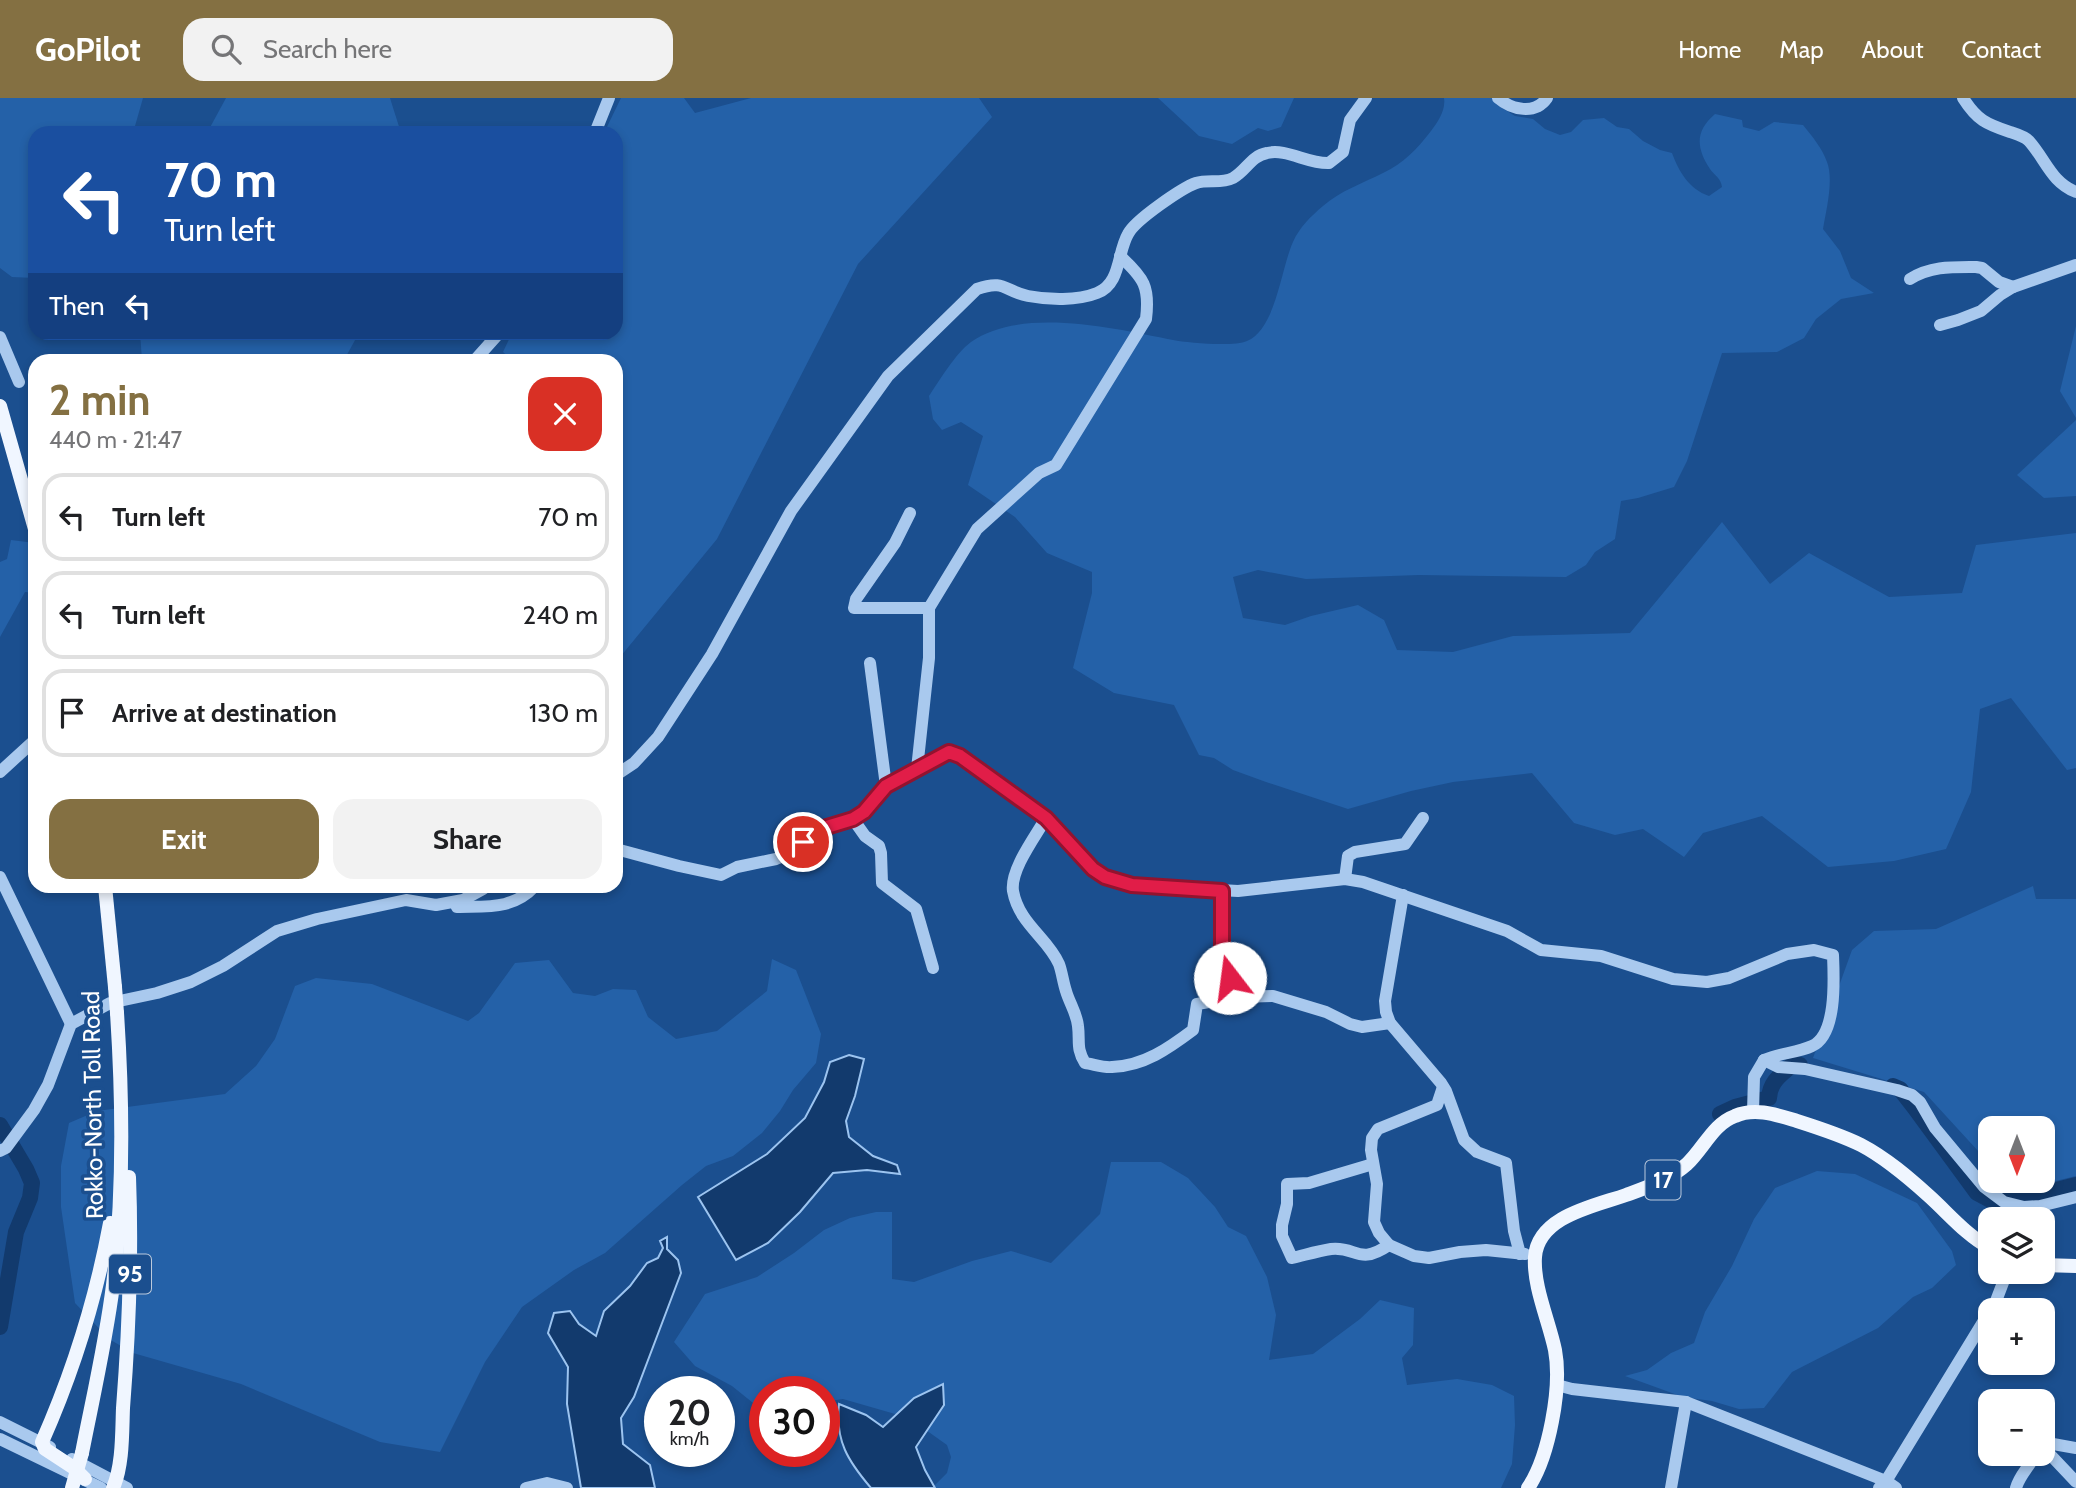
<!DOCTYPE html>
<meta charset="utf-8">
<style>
:root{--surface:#fff;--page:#f2f2f2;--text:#202124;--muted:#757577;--line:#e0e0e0;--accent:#847042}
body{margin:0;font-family:Cabin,sans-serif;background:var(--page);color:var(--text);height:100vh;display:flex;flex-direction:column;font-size:26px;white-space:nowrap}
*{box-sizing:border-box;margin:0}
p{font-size:23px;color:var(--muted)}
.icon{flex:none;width:38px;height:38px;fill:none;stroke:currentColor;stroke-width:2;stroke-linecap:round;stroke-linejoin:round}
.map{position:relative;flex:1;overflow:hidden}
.details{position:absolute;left:28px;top:256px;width:595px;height:539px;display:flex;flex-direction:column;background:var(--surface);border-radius:21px;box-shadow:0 4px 10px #0003}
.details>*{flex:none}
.guide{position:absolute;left:28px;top:28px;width:595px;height:214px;border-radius:21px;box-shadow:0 4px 10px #0003;background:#1a4fa0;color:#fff;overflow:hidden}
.needle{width:46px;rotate:180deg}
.fabs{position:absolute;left:1978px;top:1018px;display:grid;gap:14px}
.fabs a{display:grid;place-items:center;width:77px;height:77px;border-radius:14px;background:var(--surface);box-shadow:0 4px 10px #0003;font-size:35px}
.speed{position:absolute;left:644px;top:1278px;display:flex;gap:14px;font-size:35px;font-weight:700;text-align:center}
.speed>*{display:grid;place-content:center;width:91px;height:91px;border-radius:50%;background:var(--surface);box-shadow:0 4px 10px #0003;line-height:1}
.speed small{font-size:18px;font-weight:400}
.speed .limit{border:10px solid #d22;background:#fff;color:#111}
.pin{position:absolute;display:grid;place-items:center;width:60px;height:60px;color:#fff;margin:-30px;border:4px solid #fff;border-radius:50%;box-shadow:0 2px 7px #0007}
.me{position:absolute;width:77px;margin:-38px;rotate:345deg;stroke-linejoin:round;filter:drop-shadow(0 0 5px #0008)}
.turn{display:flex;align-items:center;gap:24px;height:147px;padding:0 21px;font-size:32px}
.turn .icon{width:91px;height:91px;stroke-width:2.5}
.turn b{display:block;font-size:49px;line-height:60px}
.then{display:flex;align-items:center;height:66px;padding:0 21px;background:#0003;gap:14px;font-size:26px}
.round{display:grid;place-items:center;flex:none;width:74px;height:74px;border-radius:21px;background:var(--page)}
.head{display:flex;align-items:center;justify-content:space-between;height:119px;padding:0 21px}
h1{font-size:42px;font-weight:800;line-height:52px;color:var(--accent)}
.primary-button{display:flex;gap:14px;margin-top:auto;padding:14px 21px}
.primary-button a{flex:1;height:80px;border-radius:21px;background:var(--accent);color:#fff;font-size:28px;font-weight:800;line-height:80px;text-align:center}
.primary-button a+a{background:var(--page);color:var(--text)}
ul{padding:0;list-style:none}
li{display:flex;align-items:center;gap:21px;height:88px;margin:0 14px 10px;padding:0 7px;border:4px solid var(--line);border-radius:21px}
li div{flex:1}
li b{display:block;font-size:26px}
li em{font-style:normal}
header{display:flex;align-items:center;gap:42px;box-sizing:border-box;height:98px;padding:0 35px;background:var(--accent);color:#fff}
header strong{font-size:33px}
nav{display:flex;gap:38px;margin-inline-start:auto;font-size:24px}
.search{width:490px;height:63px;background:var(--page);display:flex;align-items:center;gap:18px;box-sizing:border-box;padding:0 24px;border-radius:21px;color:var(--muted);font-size:26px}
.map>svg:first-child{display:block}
.green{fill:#2461a8}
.water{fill:#123a6d;stroke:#9cc4f0;stroke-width:2}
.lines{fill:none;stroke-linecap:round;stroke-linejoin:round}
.river{stroke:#123a6d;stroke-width:16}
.minor{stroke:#a9c9ee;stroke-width:12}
.major{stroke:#f0f6ff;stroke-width:14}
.major-bridge{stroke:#f0f6ff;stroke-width:14}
.route-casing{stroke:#92132f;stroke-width:18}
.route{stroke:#e11d48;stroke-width:12}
.labels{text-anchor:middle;stroke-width:7;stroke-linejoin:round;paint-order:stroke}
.shield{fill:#1b4f8f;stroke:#bbcadd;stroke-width:2}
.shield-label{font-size:23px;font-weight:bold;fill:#fff}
.street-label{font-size:24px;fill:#fff;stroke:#1b4f8f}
</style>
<header>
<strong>GoPilot</strong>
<div class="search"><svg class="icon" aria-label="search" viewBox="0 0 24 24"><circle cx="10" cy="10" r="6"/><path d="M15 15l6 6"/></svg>Search here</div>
<nav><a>Home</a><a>Map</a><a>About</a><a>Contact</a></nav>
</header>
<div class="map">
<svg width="2076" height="1390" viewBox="0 0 2076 1390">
<rect width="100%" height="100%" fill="#1b4f8f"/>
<!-- green -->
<g class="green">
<polygon points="0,0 143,0 133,35 35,35 35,180 12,179 0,170"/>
<polygon points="226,0 390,0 401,35 207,35"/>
<polygon points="621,0 684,0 695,15 751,0 979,0 992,19 858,166 717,441 616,564 616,262 512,262 503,254 512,235 616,234 616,35 604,35"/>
<polygon points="1158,0 1294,0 1281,29 1268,33 1258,30 1232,46 1199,38"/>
<path d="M1444,0H1499L1496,6L1515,18L1533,21L1545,31L1560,37L1571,34L1583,22L1604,20L1617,29L1629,31L1643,43L1660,52L1672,55C1679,74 1689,91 1709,98L1722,89C1721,80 1715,78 1710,71C1696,50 1695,33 1715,16L1742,22L1743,29L1759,33L1774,24L1803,27C1812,38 1822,50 1827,64C1834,82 1826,113 1823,131L1840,153L1851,180L1874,195L1841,201L1816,221L1804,240L1777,254L1722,255L1687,363L1674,389L1638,400L1621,403L1615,441L1595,454L1586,467L1566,479L1419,477L1306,481L1258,472L1233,479L1243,520L1285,527L1311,518L1358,507L1384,522L1397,552L1453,554L1513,538L1630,535L1722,424L1770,486L1809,455L1889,499L1962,495L1976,447L2076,435V670L2067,672L2011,600L1980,611L1971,694L1946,751L1894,763L1828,769L1762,718L1703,735L1684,759L1643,731L1615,737L1574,725L1532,675L1453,684L1411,693L1348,711L1266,684L1233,672L1214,660L1199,657L1174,607L1114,595L1073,570L1092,495V474L1047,455L1015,419L968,387L983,338L961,324L942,332L933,321L929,298C940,282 955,256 971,244C1022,208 1116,231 1173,242C1188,245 1234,249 1247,243C1276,231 1281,170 1293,144C1299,130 1311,118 1323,108C1340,93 1363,85 1383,75C1403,66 1418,50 1431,33C1438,24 1446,12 1444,0Z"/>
<polygon points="2076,228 2076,320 2060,293"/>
<polygon points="140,235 140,234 359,235 344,262 142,262"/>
<polygon points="2076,322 2076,398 2044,400 2017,377"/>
<polygon points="11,442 35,445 35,495 25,494 0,539 0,464 7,461"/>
<polygon points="2033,788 2036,801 2076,801 2076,1078 2015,1093 2006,1083 2042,1083 2042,1031 1990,1031 1990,1066 1924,994 1813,960 1852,852 1874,833 1936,831"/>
<polygon points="772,861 796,872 821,936 816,965 793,992 780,1013 762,1035 733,1058 706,1068 682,1087 605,1155 574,1172 522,1209 485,1264 440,1354 380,1344 241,1286 133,1255 109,1241 75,1205 61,1109 61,1068 69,1025 97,1013 225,996 256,968 275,941 295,888 316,880 372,886 468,923 479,915 515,865 549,862 573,895 595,898 613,891 636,892 648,919 676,941 717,933 767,893"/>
<polygon points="1111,1064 1161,1064 1188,1080 1215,1109 1228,1129 1246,1138 1267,1179 1276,1217 1269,1262 1313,1256 1360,1221 1380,1202 1414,1210 1413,1247 1402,1260 1407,1287 1457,1281 1492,1287 1514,1298 1515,1327 1512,1366 1501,1390 932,1390 947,1375 951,1359 947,1347 909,1320 843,1301 824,1304 824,1293 765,1293 765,1312 763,1313 732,1288 695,1268 674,1244 705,1196 757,1179 794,1155 824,1132 850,1120 876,1114 892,1114 892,1181 914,1184 972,1163 1011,1153 1051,1165 1100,1116"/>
<polygon points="1817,1073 1855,1076 1917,1105 1952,1153 1956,1167 1932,1190 1913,1199 1878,1230 1792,1274 1764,1310 1739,1311 1712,1303 1683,1299 1625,1278 1647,1272 1671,1255 1694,1245 1705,1214 1732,1168 1754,1121 1775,1090"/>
</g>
<!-- water -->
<g class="water">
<polygon points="849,957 864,961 855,998 846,1023 849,1039 873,1058 897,1067 900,1076 867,1072 833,1075 800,1114 768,1145 736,1162 698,1099 767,1056 805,1020 824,984 830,964"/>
<polygon points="667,1139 667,1151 678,1162 681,1175 634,1299 621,1320 623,1346 650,1367 655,1390 581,1390 567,1306 568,1269 548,1235 554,1215 570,1213 579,1226 596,1238 604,1213 630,1188 647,1165 658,1160 663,1150 660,1143"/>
<path d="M943,1286L944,1307L916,1349L925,1372L935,1390H871C848,1363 835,1343 839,1306L866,1317L883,1329L914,1300Z"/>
</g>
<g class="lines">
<!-- river -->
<g class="river">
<polyline points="1893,988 1900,991 1914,1009 1977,1095 1994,1104 2017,1102 2076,1087"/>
<path d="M1720,1016L1735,1009L1769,1000C1770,983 1781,977 1793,966L1800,967"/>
<polyline points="0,1027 26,1071 32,1085 30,1100 16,1134 0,1229"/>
</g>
<!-- minor -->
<g class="minor">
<path d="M1498,0C1512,12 1535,17 1547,0"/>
<path d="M1963,0C1977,22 1986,26 2010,34C2016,36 2024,38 2029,43C2046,62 2051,84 2076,94"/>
<polyline points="595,35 609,0"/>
<path d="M1910,181C1931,168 1952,169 1976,169L1982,170L1999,184L2013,189"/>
<polyline points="1940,227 1958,222 1981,213 2000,197 2013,189 2076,167"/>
<polyline points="0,239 19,284"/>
<polyline points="475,262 500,234"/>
<polyline points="910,415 895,445 856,501 854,510 929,510"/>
<polyline points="870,565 886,688"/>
<path d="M917,671L929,560V510L977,431L1039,375L1056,367L1146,221C1150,189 1144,180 1120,158"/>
<polyline points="0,674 35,642"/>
<path d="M616,677L634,665L658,639L712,556L791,413L888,278L977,191C1005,181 1004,193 1028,198C1049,202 1077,203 1097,195C1121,186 1117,155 1128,136C1135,122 1182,90 1196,85C1208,81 1221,86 1233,80C1246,73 1251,58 1267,55C1286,50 1308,66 1329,65L1343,54L1350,22L1366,0"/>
<path d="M1046,720C1035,739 1010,772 1013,793C1019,826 1048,840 1059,866C1062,874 1063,884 1066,893C1069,904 1077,916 1078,928C1080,944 1076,950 1085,965C1093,966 1104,970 1112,969C1144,968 1169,950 1193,932L1197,906L1239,899L1273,898L1326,914L1350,926L1362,929L1390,925"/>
<polyline points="853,721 865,738 879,748 881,755 882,785 916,811 933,870"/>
<path d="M616,751L679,768L721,777L737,769L776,761L786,757L820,731L853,721L864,714L886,688L949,654L960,658L1046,720L1093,771L1105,779L1132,787L1238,793L1345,781L1363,784L1507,833L1541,852L1601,858L1673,881L1707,884L1729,880L1787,856L1814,852L1833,857C1834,881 1837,937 1812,948C1797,955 1779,955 1764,962L1754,979L1753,1014"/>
<polyline points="0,779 71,926"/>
<polyline points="1345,781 1348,758 1355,754 1405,746 1423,720"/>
<polyline points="1222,793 1221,860 1239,899"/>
<polyline points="1403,797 1385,903 1386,914 1390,925 1441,985 1446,993 1464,1042 1477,1054 1506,1065 1514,1133 1520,1156"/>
<path d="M456,807L457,809C487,808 513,812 535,788"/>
<polyline points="1764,962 1778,969 1805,971 1897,992 1912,997 1920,1004 1935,1030 1984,1089 2004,1104 2024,1109 2040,1108 2076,1099"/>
<polyline points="1443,989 1437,1007 1378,1031 1372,1040 1371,1052 1377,1086 1374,1124 1379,1135 1389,1147 1414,1158 1429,1160 1460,1154 1486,1152 1525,1156"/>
<polyline points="0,1053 6,1050 34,1012 48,987 71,926 110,905 157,895 191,884 223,868 277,833 317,821 406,802 436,807 463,802 483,791 487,788"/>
<path d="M1373,1066L1309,1085L1287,1086V1106L1282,1127V1138L1292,1160C1305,1157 1318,1153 1331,1151C1357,1148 1358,1168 1389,1147"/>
<polyline points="1557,1287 1572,1291 1686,1304 1886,1383 1896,1390"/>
<polyline points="0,1324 50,1349"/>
<polyline points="0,1341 101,1390"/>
<polyline points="2042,1344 2076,1350"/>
<polyline points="2042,1348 2076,1384"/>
<polyline points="72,1361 127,1390"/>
<polyline points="526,1390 547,1385 567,1390"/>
<polyline points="1671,1390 1686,1304"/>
<polyline points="1879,1390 1886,1383 1996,1203 2007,1174"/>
<path d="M2016,1390C2020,1376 2030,1369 2035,1356"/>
</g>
<!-- major -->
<g class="major">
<polyline points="0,308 35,431"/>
<polyline points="105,788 115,889"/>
<polyline points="2042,1167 2076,1168"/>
<path d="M82,1355C93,1299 106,1243 113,1187C124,1097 123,1006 117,915"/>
<path d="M85,1381L74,1370L45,1351L42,1344C73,1274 96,1200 110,1125"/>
<path d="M113,1390C123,1367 122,1335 123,1310C129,1233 132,1156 129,1079"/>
<path d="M1528,1390C1549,1359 1562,1289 1555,1252C1549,1223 1533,1188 1535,1159C1538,1118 1595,1108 1626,1097C1648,1089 1669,1082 1687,1066C1704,1050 1713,1026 1735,1018C1755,1009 1777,1017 1797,1023C1819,1030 1841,1037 1861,1047C1886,1060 1909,1080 1929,1098C1949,1116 1966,1137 1990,1150"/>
</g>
<!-- major-bridge -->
<g class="major-bridge">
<polyline points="115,889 117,915"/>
<polyline points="72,1390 82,1355"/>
</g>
</g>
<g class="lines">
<defs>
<polyline id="route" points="803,744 820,731 853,721 864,714 886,688 949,654 960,658 1046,720 1093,771 1105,779 1132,787 1222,793 1222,860 1230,880"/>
</defs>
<!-- route casing -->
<use href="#route" class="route-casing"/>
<!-- route -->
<use href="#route" class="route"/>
</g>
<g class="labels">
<!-- shield labels -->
<g class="shield">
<rect x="1645.5" y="1062.5" width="35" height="39" rx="5"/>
<rect x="109" y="1156.5" width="42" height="39" rx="5"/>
</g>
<g class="shield-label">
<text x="1663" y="1090">17</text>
<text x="130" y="1184">95</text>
</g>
<!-- street labels -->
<g class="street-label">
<text transform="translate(93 1007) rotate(-91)" y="8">Rokko-North Toll Road</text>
</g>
</g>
</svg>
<div class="fabs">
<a><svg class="needle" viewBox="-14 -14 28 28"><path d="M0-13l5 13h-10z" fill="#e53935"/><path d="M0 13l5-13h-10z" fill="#757577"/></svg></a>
<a><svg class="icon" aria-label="layers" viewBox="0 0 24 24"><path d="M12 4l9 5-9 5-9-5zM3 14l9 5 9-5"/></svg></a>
<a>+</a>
<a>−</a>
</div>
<div class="speed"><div>20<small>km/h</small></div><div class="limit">30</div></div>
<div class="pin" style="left:803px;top:744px;background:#d93025"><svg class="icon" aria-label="arrive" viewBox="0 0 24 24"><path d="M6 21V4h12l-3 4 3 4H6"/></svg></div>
<svg class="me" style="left:1230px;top:880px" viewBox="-20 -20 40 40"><circle r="19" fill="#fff"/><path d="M0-13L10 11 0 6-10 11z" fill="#e11d48"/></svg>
<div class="guide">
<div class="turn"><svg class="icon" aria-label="left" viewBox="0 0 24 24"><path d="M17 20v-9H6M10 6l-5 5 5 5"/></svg><div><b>70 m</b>Turn left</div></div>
<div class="then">Then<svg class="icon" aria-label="left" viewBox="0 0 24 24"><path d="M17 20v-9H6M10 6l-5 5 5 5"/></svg></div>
</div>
<section class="details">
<div class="head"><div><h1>2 min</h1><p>440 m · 21:47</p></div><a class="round" style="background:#d93025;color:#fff"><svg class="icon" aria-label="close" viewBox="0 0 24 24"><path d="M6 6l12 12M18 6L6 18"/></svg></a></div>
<ul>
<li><svg class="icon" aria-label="left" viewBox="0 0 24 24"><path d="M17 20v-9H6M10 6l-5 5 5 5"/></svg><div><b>Turn left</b></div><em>70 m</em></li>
<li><svg class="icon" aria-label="left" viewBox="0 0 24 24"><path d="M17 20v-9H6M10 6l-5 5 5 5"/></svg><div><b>Turn left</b></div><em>240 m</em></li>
<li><svg class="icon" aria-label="arrive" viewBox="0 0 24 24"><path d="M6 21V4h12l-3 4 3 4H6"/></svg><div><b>Arrive at destination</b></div><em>130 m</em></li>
</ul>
<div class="primary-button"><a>Exit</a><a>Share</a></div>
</section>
</div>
